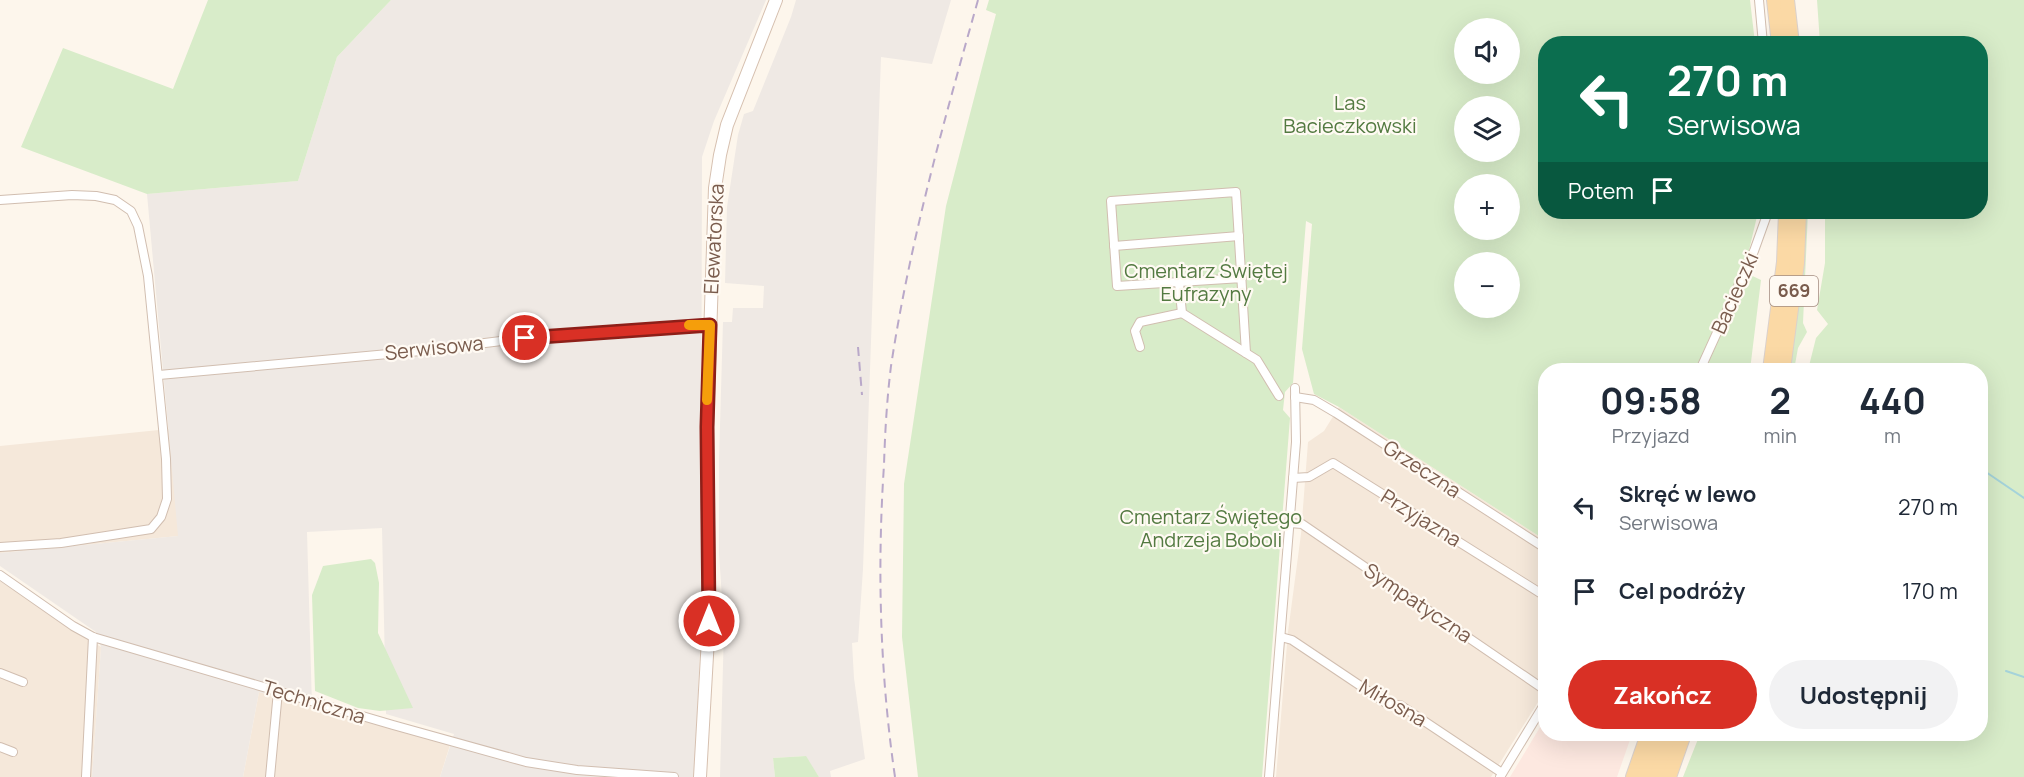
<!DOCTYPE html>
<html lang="pl">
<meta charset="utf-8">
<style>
:root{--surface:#fff;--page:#f2f2f3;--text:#1f2937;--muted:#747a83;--accent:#d93025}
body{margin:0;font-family:Manrope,sans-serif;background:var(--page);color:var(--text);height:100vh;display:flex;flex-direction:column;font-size:22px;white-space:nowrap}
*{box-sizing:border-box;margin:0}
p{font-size:20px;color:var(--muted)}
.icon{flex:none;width:33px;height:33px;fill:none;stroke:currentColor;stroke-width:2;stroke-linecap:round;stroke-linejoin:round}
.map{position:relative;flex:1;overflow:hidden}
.drawer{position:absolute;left:1538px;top:363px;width:450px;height:378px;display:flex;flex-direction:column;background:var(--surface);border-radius:24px;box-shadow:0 6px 24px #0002}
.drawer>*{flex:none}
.hud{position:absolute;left:1538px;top:36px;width:450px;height:183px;border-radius:24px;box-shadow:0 6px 24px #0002;background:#0b6e4f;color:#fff;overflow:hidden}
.tools{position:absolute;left:1454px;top:18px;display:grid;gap:12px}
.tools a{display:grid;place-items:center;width:66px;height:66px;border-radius:50%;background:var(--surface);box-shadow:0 6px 24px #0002;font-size:30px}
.pin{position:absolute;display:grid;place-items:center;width:51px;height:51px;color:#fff;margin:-26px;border:3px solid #fff;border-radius:50%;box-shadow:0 2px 6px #0007}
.me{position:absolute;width:66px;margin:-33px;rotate:0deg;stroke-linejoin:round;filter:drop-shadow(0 0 4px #0008)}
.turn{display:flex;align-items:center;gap:21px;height:126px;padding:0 30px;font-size:27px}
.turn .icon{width:78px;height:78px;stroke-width:2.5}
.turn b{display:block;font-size:42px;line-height:51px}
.then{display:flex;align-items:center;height:57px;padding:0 30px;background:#0003;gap:12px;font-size:22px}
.eta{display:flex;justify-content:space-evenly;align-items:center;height:102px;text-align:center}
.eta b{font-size:36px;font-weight:700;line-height:42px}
.primary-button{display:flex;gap:12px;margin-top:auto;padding:12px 30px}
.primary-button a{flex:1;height:69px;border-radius:36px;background:var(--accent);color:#fff;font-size:24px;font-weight:700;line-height:69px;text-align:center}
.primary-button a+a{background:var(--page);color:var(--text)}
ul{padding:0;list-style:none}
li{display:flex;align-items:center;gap:18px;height:84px;padding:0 30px}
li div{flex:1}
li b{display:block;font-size:22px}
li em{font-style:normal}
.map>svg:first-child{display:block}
.residential{fill:#f5e8da}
.commercial{fill:#fde8e0}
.industrial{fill:#efe9e4}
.green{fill:#d8ecc9;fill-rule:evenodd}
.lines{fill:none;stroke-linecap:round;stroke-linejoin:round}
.stream{stroke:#a5d3da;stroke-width:2}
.street-casing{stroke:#d1beb0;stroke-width:10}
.secondary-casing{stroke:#d6c0b0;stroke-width:14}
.primary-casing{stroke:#dad1cd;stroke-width:16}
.street{stroke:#fff;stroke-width:8}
.secondary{stroke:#fff;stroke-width:12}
.primary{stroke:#fbd9a5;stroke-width:14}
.rail{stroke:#b9a8c9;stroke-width:2;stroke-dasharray:9 6;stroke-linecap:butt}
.route-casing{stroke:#8d1f18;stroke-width:15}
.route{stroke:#d93025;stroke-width:10}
.slow{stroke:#f59e0b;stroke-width:10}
.labels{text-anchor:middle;stroke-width:4.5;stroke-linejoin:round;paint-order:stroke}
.shield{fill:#fffaf3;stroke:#a28b7f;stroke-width:1.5}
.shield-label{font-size:18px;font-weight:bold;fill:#7a5c4d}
.park-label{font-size:20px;fill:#537a41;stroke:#fffaf3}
.street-label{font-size:20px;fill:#7a5c4d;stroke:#fffaf3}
</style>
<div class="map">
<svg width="2024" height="777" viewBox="0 0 2024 777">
<rect width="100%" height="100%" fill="#fdf6ec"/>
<!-- residential -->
<g class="residential">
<polygon points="1339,407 1545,540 1545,691 1491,777 1276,777 1288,632 1301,534 1308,442 1324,431"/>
<polygon points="169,429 179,536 0,553 0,446"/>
<polygon points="0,581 101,647 92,777 0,777"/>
<polygon points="259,692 450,745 440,777 243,777"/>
</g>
<!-- commercial -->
<polygon class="commercial" points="1545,719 1545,734 1632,734 1617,777 1510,777"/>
<!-- industrial -->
<g class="industrial">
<polygon points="391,0 766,0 714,121 702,157 701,535 702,609 694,777 440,777 454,734 386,714 382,528 307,532 312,707 259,692 243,777 92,777 101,647 96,632 0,566 0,553 178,536 147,194 298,181 337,57"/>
<polygon points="796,0 951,0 932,64 881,57 863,569 858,642 852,643 854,678 865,759 830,771 831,777 819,777 805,756 773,758 775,777 720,777 724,628 719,553 719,460 723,322 732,322 733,308 763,308 764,286 725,283 727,207 738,135 744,114 753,111 791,17"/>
</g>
<!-- green -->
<g class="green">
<polygon points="208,0 391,0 337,57 298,181 147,194 21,147 63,48 173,89"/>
<path d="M989,0H1750L1755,43L1545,44V212C1573,212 1684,206 1702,218L1703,212H1758L1744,272L1761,280L1750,370H1545V540L1339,407L1314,394L1302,349L1312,224L1306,221L1293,383L1285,392L1283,410L1290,418L1262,777H918L902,637L904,484L946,206L996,14L986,10ZM1464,28H1509V74H1464ZM1464,106H1509V152H1464ZM1464,184H1509V230H1464ZM1464,262H1509V308H1464Z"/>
<polygon points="1817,0 2024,0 2024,777 1683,777 1700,734 1980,734 1980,370 1808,370 1816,338 1828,324 1817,310 1825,263 1825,212 1980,212 1980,44 1820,43"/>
<polygon points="1805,212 1808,212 1803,323 1807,332 1798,348 1794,370 1788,370"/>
<polygon points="371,559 375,563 379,583 378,633 413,708 380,711 358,708 315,691 312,595 323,566"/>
<polygon points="806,756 819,777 775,777 773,758"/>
</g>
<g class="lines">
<!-- stream -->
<g class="stream">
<polyline points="1980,468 2024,498"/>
<polyline points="2006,671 2024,677"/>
</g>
<defs>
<g id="street">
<polyline points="1759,0 1763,44"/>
<polyline points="0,200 72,195 96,196 115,200 131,211 138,226 148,276 166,459 167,499 161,517 151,529 61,543 0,547"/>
<polyline points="1114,246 1239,236"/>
<polyline points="1242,278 1117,286 1111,201 1236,192 1246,353"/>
<polyline points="1179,283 1182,313 1257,360 1279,396"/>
<polyline points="1140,347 1135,331 1140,322 1182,313"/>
<polyline points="1700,370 1754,251 1768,212"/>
<polyline points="159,375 421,351 525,338 710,325"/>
<polyline points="1295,397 1314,400 1336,413 1545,548"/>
<polyline points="1293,478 1309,477 1333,463 1545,596"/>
<polyline points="1290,523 1302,524 1545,690"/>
<polyline points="0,575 73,626 93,637 393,725 526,762 577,770 674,777"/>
<polyline points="1281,637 1292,640 1389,705 1400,705 1502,773"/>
<polyline points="0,673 23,682"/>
<polyline points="0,747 13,752"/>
<polyline points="86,777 93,637"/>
<polyline points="270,777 278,691"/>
<polyline points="1269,777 1296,442 1295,388"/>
<polyline points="1500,777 1545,703"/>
</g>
<polyline id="secondary" points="700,777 709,621 707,427 715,188 720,155 727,125 776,0"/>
<g id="primary">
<polyline points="1774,0 1779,44"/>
<polyline points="1787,0 1792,44"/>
<polyline points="1770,370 1784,262 1786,212"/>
<polyline points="1783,370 1797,263 1799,212"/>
<polyline points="1633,777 1648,734"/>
<polyline points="1644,777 1658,734"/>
<polyline points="1656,777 1671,734"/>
<polyline points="1669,777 1684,734"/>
</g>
</defs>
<!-- street casing -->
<use href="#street" class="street-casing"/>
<!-- secondary casing -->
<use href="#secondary" class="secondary-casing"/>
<!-- primary casing -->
<use href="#primary" class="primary-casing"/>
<!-- street -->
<use href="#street" class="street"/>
<!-- secondary -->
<use href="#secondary" class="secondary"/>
<!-- primary -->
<use href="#primary" class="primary"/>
<!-- rail -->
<g class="rail">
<polyline points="858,347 862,395"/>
<path d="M895,777C880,674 877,569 884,465C885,432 887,398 891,366C910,241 944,121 978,0"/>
</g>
</g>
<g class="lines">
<defs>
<polyline id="route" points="525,338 710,325 707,427 709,621"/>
</defs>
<!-- route casing -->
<use href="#route" class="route-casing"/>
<!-- route -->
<use href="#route" class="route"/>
<!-- slow -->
<polyline class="slow" points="689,325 710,325 707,400"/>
</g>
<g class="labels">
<!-- shield labels -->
<rect class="shield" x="1770" y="276" width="48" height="30" rx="4.5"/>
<g class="shield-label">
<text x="1794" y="297">669</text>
</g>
<!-- park labels -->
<g class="park-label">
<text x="1350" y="110">Las<tspan x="1350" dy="23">Bacieczkowski</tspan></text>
<text x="1206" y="278">Cmentarz Świętej<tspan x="1206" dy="23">Eufrazyny</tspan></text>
<text x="1211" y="524">Cmentarz Świętego<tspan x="1211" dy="23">Andrzeja Boboli</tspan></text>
</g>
<!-- street labels -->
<g class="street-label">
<text transform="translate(714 239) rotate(-87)" y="7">Elewatorska</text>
<text transform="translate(1735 293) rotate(-66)" y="7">Bacieczki</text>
<text transform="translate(434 348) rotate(-6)" y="7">Serwisowa</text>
<text transform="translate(1422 469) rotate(33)" y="7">Grzeczna</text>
<text transform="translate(1421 518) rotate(32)" y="7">Przyjazna</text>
<text transform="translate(1418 603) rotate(34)" y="7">Sympatyczna</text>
<text transform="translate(314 702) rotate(17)" y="7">Techniczna</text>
<text transform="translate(1393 703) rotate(30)" y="7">Miłosna</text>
</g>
</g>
</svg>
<div class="tools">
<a><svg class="icon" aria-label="sound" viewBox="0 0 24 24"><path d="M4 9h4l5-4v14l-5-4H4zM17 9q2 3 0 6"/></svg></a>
<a><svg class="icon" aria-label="layers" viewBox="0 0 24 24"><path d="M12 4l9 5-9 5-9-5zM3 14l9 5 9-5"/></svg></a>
<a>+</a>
<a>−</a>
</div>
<div class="pin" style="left:525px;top:338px;background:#d93025"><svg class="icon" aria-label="arrive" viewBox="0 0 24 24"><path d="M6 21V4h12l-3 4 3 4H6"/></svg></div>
<svg class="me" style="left:709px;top:621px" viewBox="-20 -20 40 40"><circle r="17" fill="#d93025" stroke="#fff" stroke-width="3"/><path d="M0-11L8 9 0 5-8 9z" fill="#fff"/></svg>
<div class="hud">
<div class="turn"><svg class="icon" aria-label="left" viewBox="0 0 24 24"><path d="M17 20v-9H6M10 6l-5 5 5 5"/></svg><div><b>270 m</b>Serwisowa</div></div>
<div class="then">Potem<svg class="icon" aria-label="arrive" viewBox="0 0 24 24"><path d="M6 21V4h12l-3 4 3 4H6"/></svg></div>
</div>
<section class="drawer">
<div class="eta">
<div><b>09:58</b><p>Przyjazd</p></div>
<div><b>2</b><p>min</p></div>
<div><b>440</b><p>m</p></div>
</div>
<ul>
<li><svg class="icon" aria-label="left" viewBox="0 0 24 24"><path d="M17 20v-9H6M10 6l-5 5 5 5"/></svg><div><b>Skręć w lewo</b><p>Serwisowa</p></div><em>270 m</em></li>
<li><svg class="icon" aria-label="arrive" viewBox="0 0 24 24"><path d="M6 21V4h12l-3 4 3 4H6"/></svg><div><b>Cel podróży</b></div><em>170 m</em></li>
</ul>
<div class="primary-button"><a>Zakończ</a><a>Udostępnij</a></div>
</section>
</div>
